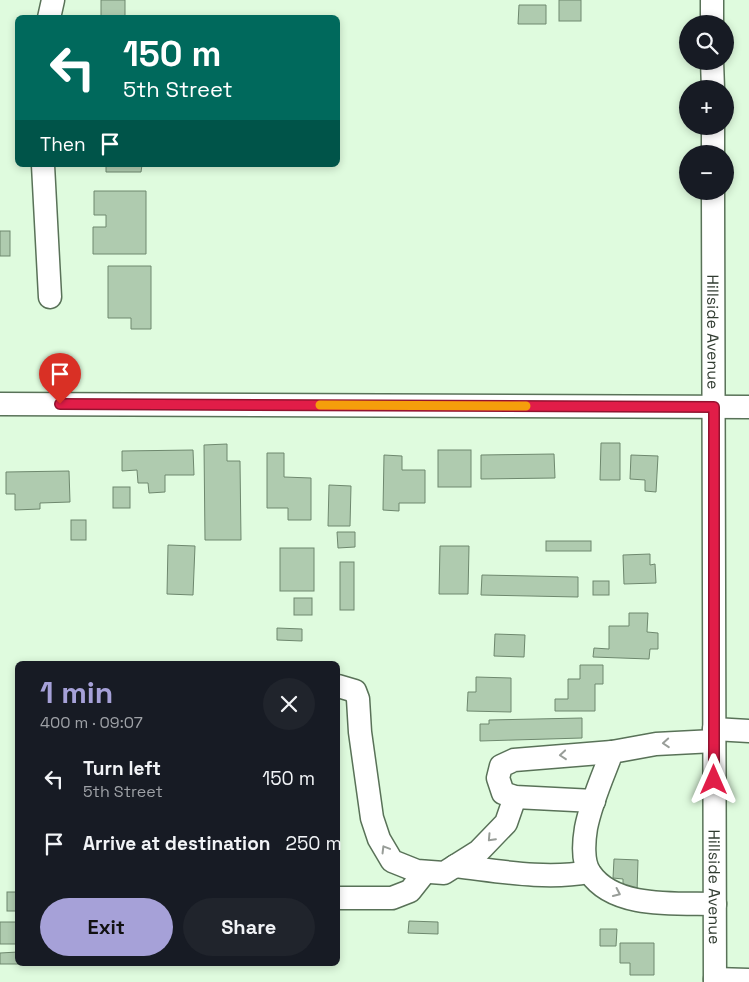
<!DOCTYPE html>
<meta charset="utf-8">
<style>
:root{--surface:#171b24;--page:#20242c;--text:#f1f3f6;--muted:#9ea1a6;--accent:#a6a1d8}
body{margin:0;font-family:"Space Grotesk",sans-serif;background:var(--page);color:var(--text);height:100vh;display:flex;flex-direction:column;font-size:19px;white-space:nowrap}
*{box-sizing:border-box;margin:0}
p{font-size:16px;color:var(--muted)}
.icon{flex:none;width:28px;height:28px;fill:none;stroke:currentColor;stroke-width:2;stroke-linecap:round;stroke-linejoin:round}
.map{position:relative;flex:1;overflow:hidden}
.drawer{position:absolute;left:15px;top:661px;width:325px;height:305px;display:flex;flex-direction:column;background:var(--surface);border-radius:8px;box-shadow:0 2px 8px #0003}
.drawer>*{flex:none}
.top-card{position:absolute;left:15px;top:15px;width:325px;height:152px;border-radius:8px;box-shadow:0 2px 8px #0003;background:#00695c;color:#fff;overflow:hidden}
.fabs{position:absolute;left:679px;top:15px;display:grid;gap:10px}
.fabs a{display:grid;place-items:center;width:55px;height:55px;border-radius:50%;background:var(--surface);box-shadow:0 2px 8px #0003;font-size:25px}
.pin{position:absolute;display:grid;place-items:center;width:42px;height:42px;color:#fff;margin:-51px -21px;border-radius:50% 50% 50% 0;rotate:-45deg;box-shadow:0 0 5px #0007}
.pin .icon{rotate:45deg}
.me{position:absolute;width:55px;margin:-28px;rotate:0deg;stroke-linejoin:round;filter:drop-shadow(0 0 4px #0008)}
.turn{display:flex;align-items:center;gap:18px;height:105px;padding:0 25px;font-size:22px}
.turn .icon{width:65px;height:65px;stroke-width:2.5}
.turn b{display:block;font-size:35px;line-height:42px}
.then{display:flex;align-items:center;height:48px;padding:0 25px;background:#0003;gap:10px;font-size:19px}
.round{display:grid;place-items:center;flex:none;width:52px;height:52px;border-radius:26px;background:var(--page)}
.head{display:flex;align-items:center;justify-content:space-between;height:85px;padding:0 25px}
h1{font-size:30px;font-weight:800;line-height:38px;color:var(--accent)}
.action{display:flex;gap:10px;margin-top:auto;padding:10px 25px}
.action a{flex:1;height:58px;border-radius:30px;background:var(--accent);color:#111;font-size:20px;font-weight:800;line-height:58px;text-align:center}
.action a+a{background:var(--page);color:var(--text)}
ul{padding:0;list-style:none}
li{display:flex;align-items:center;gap:15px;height:65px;padding:0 25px}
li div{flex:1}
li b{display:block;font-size:19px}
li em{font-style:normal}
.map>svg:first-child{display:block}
.building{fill:#afcbaf;stroke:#6e886e}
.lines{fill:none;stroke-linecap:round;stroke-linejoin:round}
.minor-casing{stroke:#597258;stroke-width:25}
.minor{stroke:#fff;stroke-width:22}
.oneway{stroke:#989d98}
.route-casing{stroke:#92132f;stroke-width:12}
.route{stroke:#e11d48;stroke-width:9}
.slow{stroke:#f59e0b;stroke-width:9}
.labels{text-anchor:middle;stroke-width:4;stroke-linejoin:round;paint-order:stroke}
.street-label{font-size:16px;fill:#303b30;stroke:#fff}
</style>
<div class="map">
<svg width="749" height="982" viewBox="0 0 749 982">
<rect width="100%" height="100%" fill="#dffbde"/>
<!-- building -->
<g class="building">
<rect x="101" y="0" width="24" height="16"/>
<rect x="559" y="0" width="22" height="21"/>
<polygon points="519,5 546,5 546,24 518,24"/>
<polygon points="106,165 142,165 141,172 106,172"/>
<polygon points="94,191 146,191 146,254 93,254 93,227 106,227 106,215 94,215"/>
<rect x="0" y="231" width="10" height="25"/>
<polygon points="108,266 151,266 151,329 131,329 131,318 108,318"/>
<polygon points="601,443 620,443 620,480 600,480"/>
<polygon points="227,444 227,461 240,461 241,540 205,540 204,445"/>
<polygon points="193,450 194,475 165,475 165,492 149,493 148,483 138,483 137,470 122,471 122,451"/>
<rect x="438" y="450" width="33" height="37"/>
<polygon points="267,453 284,453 284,477 311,478 311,520 288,520 288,508 267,508"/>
<polygon points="554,454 555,478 481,479 481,455"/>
<polygon points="384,455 402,456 402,470 425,470 425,503 399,503 399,511 383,510"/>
<polygon points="631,455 658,456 656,492 645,491 645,480 630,479"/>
<polygon points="69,471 70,502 40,503 40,509 15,510 15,494 6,494 6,472"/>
<polygon points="329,485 351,486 350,526 328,526"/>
<rect x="113" y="487" width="17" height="21"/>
<rect x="71" y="520" width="15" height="20"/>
<polygon points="337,532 355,532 355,547 338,548"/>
<rect x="546" y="541" width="45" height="10"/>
<polygon points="168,545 195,546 193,595 167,594"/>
<polygon points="440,546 469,546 468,594 439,594"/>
<rect x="280" y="548" width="34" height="43"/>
<polygon points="650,554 650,565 655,564 656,583 624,584 623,555"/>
<rect x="340" y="562" width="14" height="48"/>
<polygon points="482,575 578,577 578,597 481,595"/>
<rect x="593" y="581" width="16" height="14"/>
<rect x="294" y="598" width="18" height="17"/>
<polygon points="629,613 648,613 647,632 658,633 658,649 650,649 649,659 593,657 594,648 609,649 609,626 629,626"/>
<polygon points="277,628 302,629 302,641 277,640"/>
<polygon points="495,634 525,635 524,657 494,656"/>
<polygon points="580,665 603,665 603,684 595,684 595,711 555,711 555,699 568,699 568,679 580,679"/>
<polygon points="476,677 511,678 511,712 467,711 468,692 476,692"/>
<polygon points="582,718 582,738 480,741 480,724 489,724 489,720"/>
<polygon points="614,859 638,860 637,892 623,892 623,879 613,878"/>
<rect x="7" y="892" width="11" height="19"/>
<polygon points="409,921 438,922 438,934 408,933"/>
<rect x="0" y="922" width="18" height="22"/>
<polygon points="600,929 617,929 616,946 600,946"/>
<polygon points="620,943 654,943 654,975 630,975 630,963 620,963"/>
<polygon points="18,952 18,964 87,964 0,964 0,953"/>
</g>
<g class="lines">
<defs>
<g id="minor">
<polyline points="712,0 712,24"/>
<polyline points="49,18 53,0"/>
<polyline points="712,61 713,89"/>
<polyline points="713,126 713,154"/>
<polyline points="43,165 50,297"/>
<path id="s1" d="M713,191L715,982"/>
<polyline points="0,404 749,407"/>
<polyline points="338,686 355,691 358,699 360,732 372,818 379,839 392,861 417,871 444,873 479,851 506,823 515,797"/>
<polyline points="714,729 749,731"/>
<path d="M714,741L656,744L612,752C603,776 591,802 586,828C584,840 582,862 590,873C614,909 676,903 715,904"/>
<polyline points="594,801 515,797 503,793 498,778 501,766 514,760 612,752"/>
<path d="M455,866C499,871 545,880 589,872"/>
<polyline points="338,898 392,898 410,891 425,872"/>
<polyline points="715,979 749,980"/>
</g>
</defs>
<!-- minor casing -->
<use href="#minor" class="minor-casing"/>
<!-- minor -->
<use href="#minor" class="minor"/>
</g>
<!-- one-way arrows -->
<defs><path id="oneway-chevron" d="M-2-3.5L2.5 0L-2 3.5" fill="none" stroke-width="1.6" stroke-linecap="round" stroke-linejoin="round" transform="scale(1.25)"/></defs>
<g class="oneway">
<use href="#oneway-chevron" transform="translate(666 743) rotate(176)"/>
<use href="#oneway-chevron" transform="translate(563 755) rotate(175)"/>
<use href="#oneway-chevron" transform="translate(491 838) rotate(133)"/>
<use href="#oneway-chevron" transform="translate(385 849) rotate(-121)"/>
<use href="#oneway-chevron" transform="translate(617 893) rotate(25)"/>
</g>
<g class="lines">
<defs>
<polyline id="route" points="60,404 714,407 714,780"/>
</defs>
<!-- route casing -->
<use href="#route" class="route-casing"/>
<!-- route -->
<use href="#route" class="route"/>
<!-- slow -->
<polyline class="slow" points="320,405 526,406"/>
</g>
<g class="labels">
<!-- street labels -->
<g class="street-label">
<text dy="6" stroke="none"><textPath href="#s1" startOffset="141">Hillside Avenue</textPath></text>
<text dy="6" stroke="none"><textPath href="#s1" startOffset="696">Hillside Avenue</textPath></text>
</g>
</g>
</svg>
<div class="fabs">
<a><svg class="icon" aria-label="search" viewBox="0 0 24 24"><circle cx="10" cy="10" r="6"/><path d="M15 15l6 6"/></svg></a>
<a>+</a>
<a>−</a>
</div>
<div class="pin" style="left:60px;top:404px;background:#d93025"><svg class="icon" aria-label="arrive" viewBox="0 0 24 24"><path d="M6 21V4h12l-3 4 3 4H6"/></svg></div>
<svg class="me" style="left:714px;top:780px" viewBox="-20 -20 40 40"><path d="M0-17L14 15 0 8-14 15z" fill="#e11d48" stroke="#fff" stroke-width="4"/></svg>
<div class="top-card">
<div class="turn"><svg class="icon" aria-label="left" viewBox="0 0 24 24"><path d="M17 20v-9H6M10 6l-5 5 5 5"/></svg><div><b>150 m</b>5th Street</div></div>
<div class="then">Then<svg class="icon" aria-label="arrive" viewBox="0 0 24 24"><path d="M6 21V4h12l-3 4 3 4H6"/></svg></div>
</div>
<section class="drawer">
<div class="head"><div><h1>1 min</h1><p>400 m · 09:07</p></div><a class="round"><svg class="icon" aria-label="close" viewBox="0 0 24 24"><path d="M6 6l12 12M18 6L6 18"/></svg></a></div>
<ul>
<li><svg class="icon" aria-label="left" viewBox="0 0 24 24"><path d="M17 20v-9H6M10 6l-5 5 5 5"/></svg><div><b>Turn left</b><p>5th Street</p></div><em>150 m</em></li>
<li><svg class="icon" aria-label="arrive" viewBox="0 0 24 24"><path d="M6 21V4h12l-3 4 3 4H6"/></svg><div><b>Arrive at destination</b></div><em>250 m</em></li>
</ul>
<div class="action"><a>Exit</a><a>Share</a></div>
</section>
</div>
